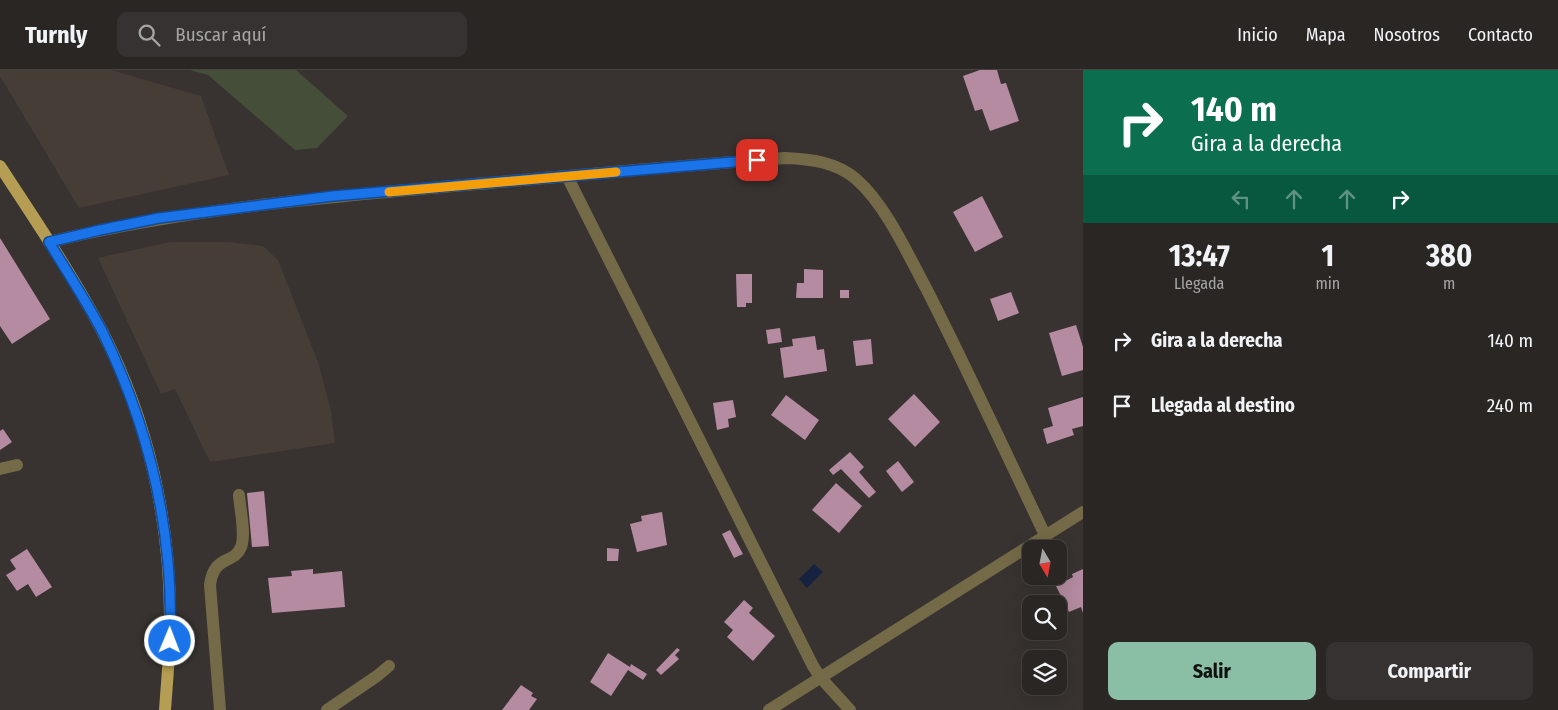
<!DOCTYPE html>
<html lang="es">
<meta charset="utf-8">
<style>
:root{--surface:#2a2624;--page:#363231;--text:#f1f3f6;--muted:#a5a5a6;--line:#464341;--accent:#8abfa5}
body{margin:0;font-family:"Fira Sans Condensed",sans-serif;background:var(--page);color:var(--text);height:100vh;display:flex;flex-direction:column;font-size:19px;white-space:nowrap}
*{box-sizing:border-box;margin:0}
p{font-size:16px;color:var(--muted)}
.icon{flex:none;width:28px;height:28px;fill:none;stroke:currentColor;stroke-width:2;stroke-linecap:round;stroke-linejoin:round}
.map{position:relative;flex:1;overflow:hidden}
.drawer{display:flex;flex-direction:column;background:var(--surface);width:475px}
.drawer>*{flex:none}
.top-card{background:#0b6e4f;color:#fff;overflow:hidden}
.needle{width:32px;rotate:170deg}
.fabs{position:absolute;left:1022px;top:470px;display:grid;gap:10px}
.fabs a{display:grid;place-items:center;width:45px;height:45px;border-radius:10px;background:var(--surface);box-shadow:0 5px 20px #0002,0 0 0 1px var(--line);font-size:25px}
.pin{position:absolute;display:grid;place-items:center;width:42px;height:42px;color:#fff;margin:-21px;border-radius:10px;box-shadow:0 2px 8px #0006}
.me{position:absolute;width:55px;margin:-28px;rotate:1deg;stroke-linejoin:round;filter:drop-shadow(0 0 4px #0008)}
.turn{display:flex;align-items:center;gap:18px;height:105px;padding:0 25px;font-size:22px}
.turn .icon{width:65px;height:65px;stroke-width:2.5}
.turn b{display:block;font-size:35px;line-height:42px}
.lanes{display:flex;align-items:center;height:48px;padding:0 25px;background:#0003;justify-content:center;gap:25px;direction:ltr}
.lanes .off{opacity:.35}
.eta{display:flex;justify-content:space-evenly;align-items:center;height:85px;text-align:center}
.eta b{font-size:30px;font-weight:700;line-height:35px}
.button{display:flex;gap:10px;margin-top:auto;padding:10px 25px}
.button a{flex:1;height:58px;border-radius:10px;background:var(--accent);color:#111;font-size:20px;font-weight:700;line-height:58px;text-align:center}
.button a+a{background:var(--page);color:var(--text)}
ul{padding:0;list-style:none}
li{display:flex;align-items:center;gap:15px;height:65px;padding:0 25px}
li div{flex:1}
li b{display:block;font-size:19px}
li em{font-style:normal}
header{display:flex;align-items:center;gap:30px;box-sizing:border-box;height:70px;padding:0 25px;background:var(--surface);border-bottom:1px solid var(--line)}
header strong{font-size:24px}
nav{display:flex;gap:28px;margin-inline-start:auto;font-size:18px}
.search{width:350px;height:45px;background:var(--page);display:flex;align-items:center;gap:12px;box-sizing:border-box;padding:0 18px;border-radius:10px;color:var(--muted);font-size:19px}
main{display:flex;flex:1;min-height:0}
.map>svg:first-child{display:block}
.built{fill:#463d36}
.green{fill:#454e38}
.water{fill:#16223f}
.building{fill:#b48ba0}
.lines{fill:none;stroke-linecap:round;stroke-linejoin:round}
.minor{stroke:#756a47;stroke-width:12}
.major{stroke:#b59e53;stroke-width:12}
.route-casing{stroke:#114b97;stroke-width:12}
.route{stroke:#1a73e8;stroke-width:9}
.slow{stroke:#f59e0b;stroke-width:9}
</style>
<header>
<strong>Turnly</strong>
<div class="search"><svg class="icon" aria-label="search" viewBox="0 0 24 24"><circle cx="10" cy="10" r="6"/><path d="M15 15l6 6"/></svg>Buscar aquí</div>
<nav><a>Inicio</a><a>Mapa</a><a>Nosotros</a><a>Contacto</a></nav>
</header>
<main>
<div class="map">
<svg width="1083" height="640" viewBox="0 0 1083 640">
<rect width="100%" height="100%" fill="#383330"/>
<!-- built -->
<g class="built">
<polygon points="0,0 111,0 201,26 229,105 79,138 0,6"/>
<polygon points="170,172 229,172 263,176 278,190 318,292 331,341 335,373 210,392 175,319 161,324 98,188"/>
</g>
<!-- green -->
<polygon class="green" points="190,0 296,0 348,46 317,78 295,80 208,5"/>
<!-- water -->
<polygon class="water" points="814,494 823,502 807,518 799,509"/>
<!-- building -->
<g class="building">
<polygon points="980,0 997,0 1001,14 1006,13 1019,51 990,61 982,39 975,41 963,6"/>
<polygon points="982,126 1003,167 975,182 953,142"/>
<polygon points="0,168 50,249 12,274 0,256"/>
<polygon points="804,199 823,200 823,228 796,228 797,213 804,213"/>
<polygon points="736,204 752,204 752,233 746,233 746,237 737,237"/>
<rect x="840" y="220" width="9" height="8"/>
<polygon points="1011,222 1019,243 998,251 990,229"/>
<polygon points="1076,255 1083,277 1083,300 1062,306 1049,263"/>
<polygon points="780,258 782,272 768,274 766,260"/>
<polygon points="815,266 817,280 824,279 827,301 784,308 780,278 793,276 792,269"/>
<polygon points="871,269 873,294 856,296 853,271"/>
<polygon points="914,324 940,352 915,377 888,349"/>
<polygon points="786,325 819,350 805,370 771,345"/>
<polygon points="1083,327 1083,356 1072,359 1074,365 1047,374 1043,359 1053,356 1048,338"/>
<polygon points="733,330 736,347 728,349 729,357 717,360 713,333"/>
<polygon points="3,359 12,372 0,380 0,361"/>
<polygon points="850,382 864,397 859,402 876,422 869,428 841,399 833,405 829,400"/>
<polygon points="898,391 914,412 902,422 886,401"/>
<polygon points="836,413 862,436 839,463 812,440"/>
<polygon points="264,421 269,476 252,477 247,423"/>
<polygon points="662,442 667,475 637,482 630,454 642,451 641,446"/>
<polygon points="730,460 743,484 734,488 722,464"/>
<polygon points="607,478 619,479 618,491 607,491"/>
<polygon points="27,479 52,517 36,527 28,514 17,521 6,505 16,499 10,490"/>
<polygon points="313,499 313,504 342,501 345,537 272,543 268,508 292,506 291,501"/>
<polygon points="1083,499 1083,543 1081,537 1069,542 1056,516 1073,507 1072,504"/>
<polygon points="744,530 753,538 749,543 775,566 753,591 727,567 733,560 724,552"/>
<polygon points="677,578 680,580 675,585 679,589 661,605 656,600"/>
<polygon points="608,583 630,597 631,594 647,604 643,610 628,600 611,626 590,612"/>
<polygon points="521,615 533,623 531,626 537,629 529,640 502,640"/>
</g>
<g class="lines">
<!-- minor -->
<g class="minor">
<polyline points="567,106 813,596 820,607 850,640"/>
<path d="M49,172C185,139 325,127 465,115C571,106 678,96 785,88C811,89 836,92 856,109C886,135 908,185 927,220C968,301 1006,383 1045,465"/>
<polyline points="0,399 17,395"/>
<path d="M220,640L210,515C214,484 234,495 241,477C246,465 240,439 239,425"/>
<polyline points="327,640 377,606 389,596"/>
<polyline points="769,640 1083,442"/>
</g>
<!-- major -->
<path class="major" d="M0,96C35,150 72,204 102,261C148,351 171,452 170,553C170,582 167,611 165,640"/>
</g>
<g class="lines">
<defs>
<path id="route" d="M170,571C174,464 150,360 103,263C87,232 67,202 49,172L100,160L159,148L333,126L757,90"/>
</defs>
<!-- route casing -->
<use href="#route" class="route-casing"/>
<!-- route -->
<use href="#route" class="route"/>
<!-- slow -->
<polyline class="slow" points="389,122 616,102"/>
</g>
</svg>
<div class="fabs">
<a><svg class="needle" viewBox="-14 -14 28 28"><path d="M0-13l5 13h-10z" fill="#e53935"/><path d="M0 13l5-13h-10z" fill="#a5a5a6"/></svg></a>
<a><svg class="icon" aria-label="search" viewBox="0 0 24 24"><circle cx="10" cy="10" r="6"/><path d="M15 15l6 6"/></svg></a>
<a><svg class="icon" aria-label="layers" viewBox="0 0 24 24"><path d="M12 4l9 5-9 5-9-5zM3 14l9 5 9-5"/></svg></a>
</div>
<div class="pin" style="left:757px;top:90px;background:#d93025"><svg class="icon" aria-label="arrive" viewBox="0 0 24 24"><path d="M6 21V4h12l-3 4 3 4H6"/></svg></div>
<svg class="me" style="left:170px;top:571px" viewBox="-20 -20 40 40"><circle r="17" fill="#1a73e8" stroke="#fff" stroke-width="3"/><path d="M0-11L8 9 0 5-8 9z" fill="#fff"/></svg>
</div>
<section class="drawer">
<div class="top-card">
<div class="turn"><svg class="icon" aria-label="right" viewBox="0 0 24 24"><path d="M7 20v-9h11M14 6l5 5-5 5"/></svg><div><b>140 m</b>Gira a la derecha</div></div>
<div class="lanes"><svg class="icon off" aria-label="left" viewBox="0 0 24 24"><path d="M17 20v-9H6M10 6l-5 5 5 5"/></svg><svg class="icon off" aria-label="ahead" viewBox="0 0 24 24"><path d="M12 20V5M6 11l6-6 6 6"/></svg><svg class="icon off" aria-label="ahead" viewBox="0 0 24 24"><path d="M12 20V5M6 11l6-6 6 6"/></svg><svg class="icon" aria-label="right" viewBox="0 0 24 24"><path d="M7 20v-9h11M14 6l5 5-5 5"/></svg></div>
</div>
<div class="eta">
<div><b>13:47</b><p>Llegada</p></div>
<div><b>1</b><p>min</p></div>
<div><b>380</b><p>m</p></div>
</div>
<ul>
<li><svg class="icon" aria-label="right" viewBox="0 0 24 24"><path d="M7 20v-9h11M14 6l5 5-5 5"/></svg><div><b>Gira a la derecha</b></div><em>140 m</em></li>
<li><svg class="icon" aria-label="arrive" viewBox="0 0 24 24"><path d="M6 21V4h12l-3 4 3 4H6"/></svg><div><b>Llegada al destino</b></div><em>240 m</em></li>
</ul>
<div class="button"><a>Salir</a><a>Compartir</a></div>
</section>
</main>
